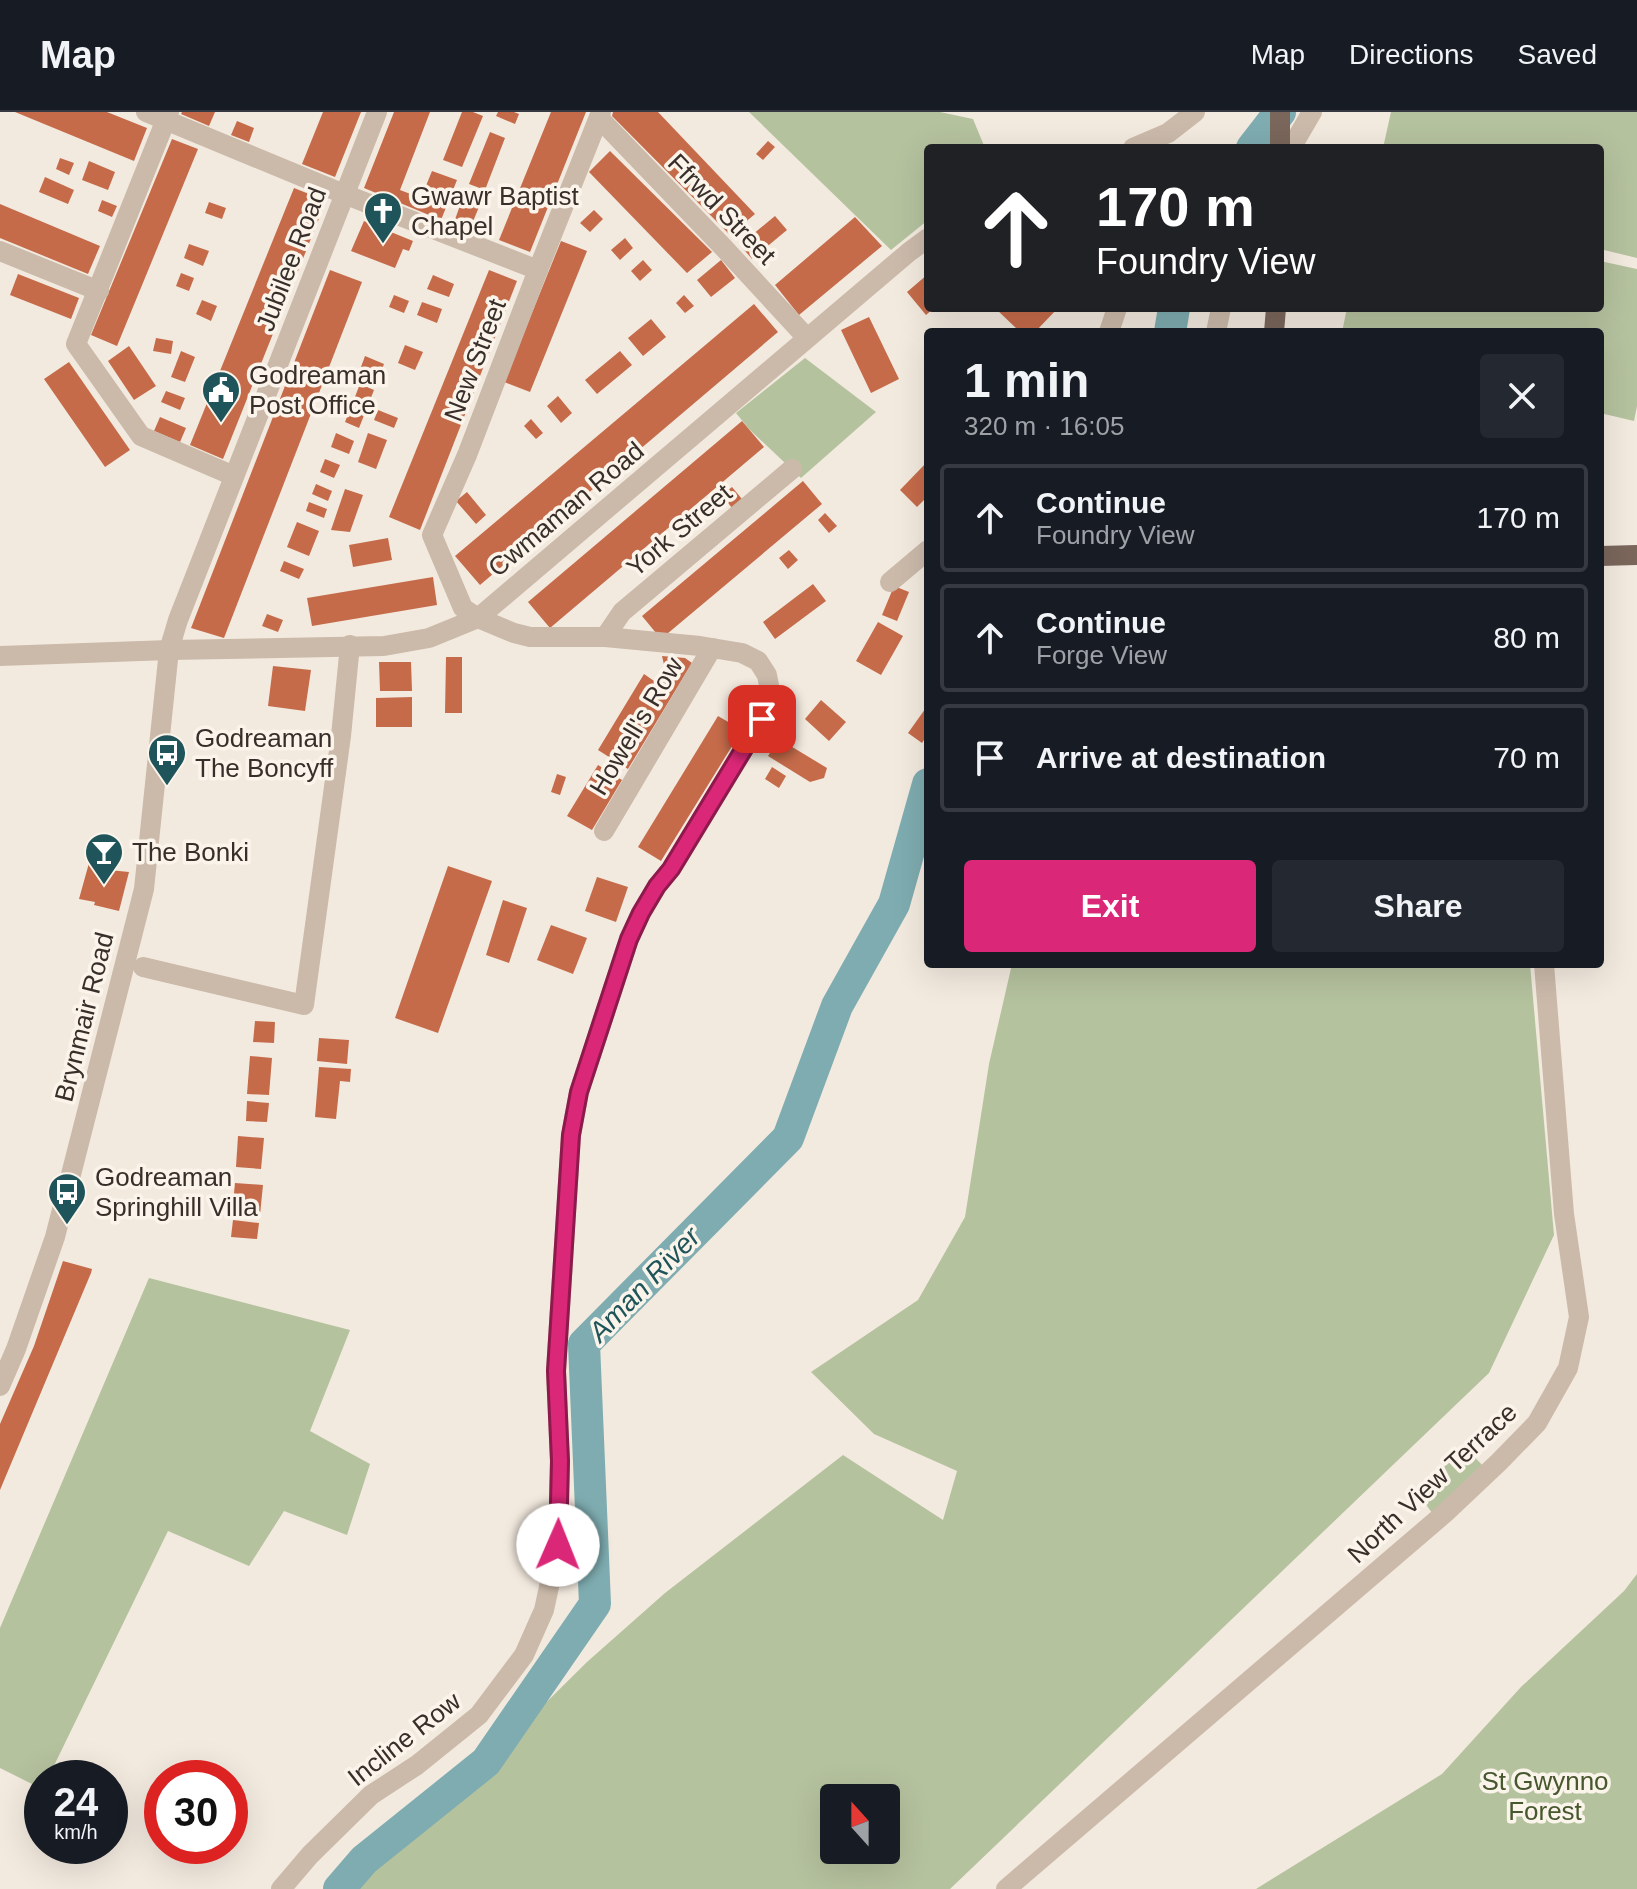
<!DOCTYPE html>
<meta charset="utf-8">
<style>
:root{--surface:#171b24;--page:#242831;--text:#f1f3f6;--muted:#9ea1a6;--line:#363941;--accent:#db2777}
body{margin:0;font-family:Helvetica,sans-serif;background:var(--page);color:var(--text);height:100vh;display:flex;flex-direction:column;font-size:30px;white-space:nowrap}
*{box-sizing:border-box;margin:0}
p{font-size:26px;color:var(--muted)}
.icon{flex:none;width:44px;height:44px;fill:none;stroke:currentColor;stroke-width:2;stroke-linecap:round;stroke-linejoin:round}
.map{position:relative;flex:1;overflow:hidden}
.side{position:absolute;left:924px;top:216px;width:680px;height:640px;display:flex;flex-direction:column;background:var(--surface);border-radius:8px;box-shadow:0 8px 32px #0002}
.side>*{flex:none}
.top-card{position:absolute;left:924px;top:32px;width:680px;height:168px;border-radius:8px;box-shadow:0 8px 32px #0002;background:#202124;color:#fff;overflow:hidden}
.needle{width:52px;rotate:339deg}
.controls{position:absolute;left:820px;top:1672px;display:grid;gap:16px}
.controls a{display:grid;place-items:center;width:80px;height:80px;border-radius:8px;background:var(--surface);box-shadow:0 8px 32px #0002;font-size:40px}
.speed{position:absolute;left:24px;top:1648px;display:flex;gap:16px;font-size:40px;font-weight:700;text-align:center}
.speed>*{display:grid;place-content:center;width:104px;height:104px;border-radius:50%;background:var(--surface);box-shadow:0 8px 32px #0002;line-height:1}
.speed small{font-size:20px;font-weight:400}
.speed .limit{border:12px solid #d22;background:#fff;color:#111}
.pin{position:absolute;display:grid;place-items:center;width:68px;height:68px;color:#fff;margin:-34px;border-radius:16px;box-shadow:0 4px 12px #0006}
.me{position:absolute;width:88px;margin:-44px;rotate:1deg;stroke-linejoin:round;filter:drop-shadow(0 0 6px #0008)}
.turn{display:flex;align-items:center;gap:28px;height:168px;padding:0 40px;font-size:36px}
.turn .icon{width:104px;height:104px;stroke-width:2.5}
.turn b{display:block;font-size:56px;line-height:68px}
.round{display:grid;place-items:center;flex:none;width:84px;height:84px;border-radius:8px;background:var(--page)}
.head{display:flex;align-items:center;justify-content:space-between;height:136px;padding:0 40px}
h1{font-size:48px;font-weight:700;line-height:60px}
.cta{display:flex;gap:16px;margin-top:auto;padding:16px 40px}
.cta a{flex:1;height:92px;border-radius:8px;background:var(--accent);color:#fff;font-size:32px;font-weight:700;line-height:92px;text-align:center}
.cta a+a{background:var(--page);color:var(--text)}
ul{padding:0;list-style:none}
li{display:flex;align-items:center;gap:24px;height:108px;margin:0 16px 12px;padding:0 24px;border:4px solid var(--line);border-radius:8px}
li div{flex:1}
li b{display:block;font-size:30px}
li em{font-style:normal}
header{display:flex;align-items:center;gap:48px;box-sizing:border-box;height:112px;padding:0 40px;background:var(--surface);border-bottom:2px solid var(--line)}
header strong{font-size:38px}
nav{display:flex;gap:44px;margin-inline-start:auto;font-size:28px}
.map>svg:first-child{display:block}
.green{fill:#b5c29e;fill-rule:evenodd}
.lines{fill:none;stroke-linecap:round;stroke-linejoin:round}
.river{stroke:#7eacb0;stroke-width:32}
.building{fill:#c56b4a}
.minor{stroke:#cbbaaa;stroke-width:20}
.major{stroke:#7a665b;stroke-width:20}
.route-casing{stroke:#8e194d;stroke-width:20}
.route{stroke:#db2777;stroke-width:14}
.labels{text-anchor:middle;stroke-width:7;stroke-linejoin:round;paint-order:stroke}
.poi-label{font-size:26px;fill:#392f2a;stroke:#faf4eb;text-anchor:start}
.street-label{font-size:26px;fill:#392f2a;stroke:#faf4eb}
.park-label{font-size:26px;fill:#47572e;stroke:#faf4eb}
.water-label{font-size:28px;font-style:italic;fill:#1f555a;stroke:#faf4eb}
</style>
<header>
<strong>Map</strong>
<nav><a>Map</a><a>Directions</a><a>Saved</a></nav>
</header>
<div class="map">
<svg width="1637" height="1777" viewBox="0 0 1637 1777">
<rect width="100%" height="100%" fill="#f3eadf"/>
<!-- green -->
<g class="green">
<polygon points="749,0 940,0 973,7 985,36 928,36 928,108 891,138"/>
<polygon points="1391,0 1637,0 1637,146 1600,137 1600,36 1383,36"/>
<polygon points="1600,149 1637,157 1637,294 1634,309 1600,301 1600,220 1342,220 1347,196 1600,196"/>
<polygon points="805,246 876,300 801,366 749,317 736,301"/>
<path d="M1012,852H1530L1554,1123L1489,1261L950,1777H339L364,1748L486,1650L587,1550L665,1481L843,1343L943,1408L957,1359L874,1322L811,1260L918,1188L965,1105L989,952ZM886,1686V1738H834V1686Z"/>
<polygon points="149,1166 350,1218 310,1319 370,1352 347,1423 284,1399 249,1454 168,1419 48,1666 42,1666 42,1677 0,1656 0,1516"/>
<polygon points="1467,1337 1483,1354 1432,1401 1425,1391 1422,1376 1427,1368"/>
<polygon points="1637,1462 1637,1777 1256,1777 1442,1662 1521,1575 1624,1479"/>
</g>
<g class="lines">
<!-- river -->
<g class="river">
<polyline points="1252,36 1280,0"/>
<polyline points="1170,220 1174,196"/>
<polyline points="339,1777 364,1748 486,1650 595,1492 584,1232 788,1026 837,894 894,792 928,672"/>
</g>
</g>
<!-- building -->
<g class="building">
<polygon points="15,0 107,0 147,16 134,49"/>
<polygon points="182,0 215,0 209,14 181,2"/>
<polygon points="323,0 361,0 335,65 302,52"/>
<polygon points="394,0 430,0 400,78 421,86 432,59 457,68 441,108 364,76"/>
<polygon points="462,0 473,0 483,4 462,55 443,48"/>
<polygon points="498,0 514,0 519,2 515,12 496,4"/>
<polygon points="551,0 586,0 530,140 499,128"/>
<polygon points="613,0 658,0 755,102 730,123 612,4"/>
<polygon points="237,9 254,16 249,30 231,23"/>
<polygon points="490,20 505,26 485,78 469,72"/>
<polygon points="172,27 198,37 117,234 91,223"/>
<polygon points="768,29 775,35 763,48 756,42"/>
<polygon points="610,39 712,140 687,161 589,60"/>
<polygon points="60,46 74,51 69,63 56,57"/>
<polygon points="89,49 115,60 108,78 82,68"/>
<polygon points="45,65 74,78 68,92 39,80"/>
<polygon points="294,76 319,86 324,94 223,347 190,333"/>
<polygon points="102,88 117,94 112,105 98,99"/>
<polygon points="462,88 479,95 469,119 453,113"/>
<polygon points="209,90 226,96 222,107 205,101"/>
<polygon points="0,92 100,134 88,162 0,126"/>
<polygon points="594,98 603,107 590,120 580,111"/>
<polygon points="775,104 787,118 752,147 740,133"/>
<polygon points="855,105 882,134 799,203 775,173"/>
<polygon points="364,109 413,129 409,139 403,137 395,156 351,139"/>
<polygon points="625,126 633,136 620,148 611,138"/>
<polygon points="561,129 587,139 530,280 504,270"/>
<polygon points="189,132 209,139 203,154 184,146"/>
<polygon points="643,148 652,158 640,169 631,159"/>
<polygon points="721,148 735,166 711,185 697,168"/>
<polygon points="330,158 362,170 224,526 191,516"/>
<polygon points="489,158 517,169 420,418 389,405"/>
<polygon points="181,161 194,166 189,179 176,174"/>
<polygon points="18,162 79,186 71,207 10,183"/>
<polygon points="928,162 928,196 934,196 926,203 907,180"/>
<polygon points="433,163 454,172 449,185 427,177"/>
<polygon points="394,183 409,189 404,201 389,195"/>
<polygon points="684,183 694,194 685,201 676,191"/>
<polygon points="202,188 217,194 211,209 196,202"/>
<polygon points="422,190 442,197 437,211 417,203"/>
<polygon points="754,192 778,220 480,473 455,444"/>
<polygon points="995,196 1058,196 1035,220 1020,220"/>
<polygon points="869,205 899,267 871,281 841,218"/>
<polygon points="651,207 666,225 643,244 628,226"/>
<polygon points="156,226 173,229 171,242 153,239"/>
<polygon points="405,233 423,240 415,258 398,251"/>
<polygon points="129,234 156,274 134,288 108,249"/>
<polygon points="181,239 195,245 185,270 171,265"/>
<polygon points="620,239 632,253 597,282 585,268"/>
<polygon points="365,244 384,252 380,263 361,255"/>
<polygon points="69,250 130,338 105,355 44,267"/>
<polygon points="360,272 374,278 359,316 345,310"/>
<polygon points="166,279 185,286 180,298 161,290"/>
<polygon points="558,284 572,301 561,311 547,294"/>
<polygon points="378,298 398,306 394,316 374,308"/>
<polygon points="160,305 186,316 180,330 154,319"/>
<polygon points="531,307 543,321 536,327 524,314"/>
<polygon points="742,309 764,335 550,516 528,490"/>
<polygon points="336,321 354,329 349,342 331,335"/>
<polygon points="368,321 387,328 376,357 358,350"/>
<polygon points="325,347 340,353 334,366 320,360"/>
<polygon points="928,349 928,384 917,395 900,378"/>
<polygon points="803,369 822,392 661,527 642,504"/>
<polygon points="316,372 332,379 328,389 312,382"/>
<polygon points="732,375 742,387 732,396 722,383"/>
<polygon points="345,377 363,383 350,420 331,418"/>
<polygon points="467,380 486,403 476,412 456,389"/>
<polygon points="309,390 327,397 324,406 306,399"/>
<polygon points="825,401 837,414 829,421 818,408"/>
<polygon points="297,410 319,419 309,444 287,435"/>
<polygon points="388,426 392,448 353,455 349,433"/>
<polygon points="789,438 798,448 788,457 779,446"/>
<polygon points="284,449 304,457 299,467 280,459"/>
<polygon points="433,465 437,493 312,514 307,486"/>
<polygon points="813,472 826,489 775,527 763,510"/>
<polygon points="894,474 909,480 897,509 882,503"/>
<polygon points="267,502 283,508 278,520 262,514"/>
<polygon points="878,510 903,524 881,563 856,549"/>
<polygon points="662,544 685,546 692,551 628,657 598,638 644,562 657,571 665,557"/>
<polygon points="446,545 462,545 462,601 445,601"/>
<polygon points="379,550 411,550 412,579 380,579"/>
<polygon points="273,554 311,558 305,599 268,594"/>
<polygon points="412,585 412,615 376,615 376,586"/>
<polygon points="821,588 846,610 829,629 805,607"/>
<polygon points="928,593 928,622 922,631 908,621"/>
<polygon points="718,604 742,618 661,749 638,735"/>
<polygon points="779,627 827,656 824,666 810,670 768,644"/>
<polygon points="598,653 622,668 592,718 567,704"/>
<polygon points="772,655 786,664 779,676 765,667"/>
<polygon points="557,662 566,665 560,683 551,680"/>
<polygon points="89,751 109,758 129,760 119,799 94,793 95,790 79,787"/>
<polygon points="448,754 492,769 438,921 395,906"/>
<polygon points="597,765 628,775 616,810 585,799"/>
<polygon points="503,788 527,796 509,851 486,843"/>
<polygon points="551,813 587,826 573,862 537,848"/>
<polygon points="255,909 275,910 274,931 253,930"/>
<polygon points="319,926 349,928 347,952 317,949"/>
<polygon points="250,944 272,946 269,983 247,982"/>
<polygon points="319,955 351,957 350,970 340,969 336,1007 315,1005"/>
<polygon points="247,989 269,991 267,1010 246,1009"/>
<polygon points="238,1024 264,1026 261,1057 236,1055"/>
<polygon points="235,1071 263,1073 260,1103 232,1101"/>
<polygon points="233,1108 259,1111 257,1127 231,1125"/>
<polygon points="63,1149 92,1157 91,1161 0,1378 0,1312 34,1234"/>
</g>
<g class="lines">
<!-- minor -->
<g class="minor">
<polyline points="146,0 344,82 538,158"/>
<polyline points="169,0 76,232 141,324 234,364"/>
<polyline points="599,6 724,136 807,226"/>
<polyline points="1133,36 1168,21 1195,0"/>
<polyline points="1291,36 1312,0"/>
<polyline points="0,139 99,179"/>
<polyline points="1109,220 1117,196"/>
<polyline points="1216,220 1221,196"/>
<polyline points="890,470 928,438"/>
<polyline points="605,525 622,500 792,357"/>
<polyline points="0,544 169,538 384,534 429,526 478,506 909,140 928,126"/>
<polyline points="604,719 712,536"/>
<polyline points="143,855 304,893 341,624 350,533"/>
<polyline points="0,1274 16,1237 55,1125 144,777 169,538 178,508 377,0"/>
<polyline points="281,1777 310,1743 371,1683 417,1653 479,1603 524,1543 544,1498 558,1433 560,1349 556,1259 571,1023 579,980 629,827 641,801 657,774 671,757 762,607 771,584 767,563 758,549 742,541 700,534 605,525 530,525 514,521 478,506 463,496 432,423 467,343 538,158 601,0"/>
<polyline points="1006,1777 1445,1401 1499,1350 1537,1311 1568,1256 1579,1205 1564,1102 1544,852"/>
</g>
<!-- major -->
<g class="major">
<polyline points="1280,0 1280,36"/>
<polyline points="1274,220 1276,196"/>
<polyline points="1600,444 1637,443"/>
</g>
</g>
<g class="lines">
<defs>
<polyline id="route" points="558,1433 560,1349 556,1259 571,1023 579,980 629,827 641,801 657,774 671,757 762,607"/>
</defs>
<!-- route casing -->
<use href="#route" class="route-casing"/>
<!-- route -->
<use href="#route" class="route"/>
</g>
<!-- icons -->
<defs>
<symbol id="church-pin" viewBox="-11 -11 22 30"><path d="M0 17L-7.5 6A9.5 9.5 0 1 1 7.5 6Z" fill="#1f555a" stroke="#faf4eb"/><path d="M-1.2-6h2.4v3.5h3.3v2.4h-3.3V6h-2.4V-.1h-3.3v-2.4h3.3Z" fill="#fff"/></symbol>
<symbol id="civic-pin" viewBox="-11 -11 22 30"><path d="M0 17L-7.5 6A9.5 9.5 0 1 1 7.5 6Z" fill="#1f555a" stroke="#faf4eb"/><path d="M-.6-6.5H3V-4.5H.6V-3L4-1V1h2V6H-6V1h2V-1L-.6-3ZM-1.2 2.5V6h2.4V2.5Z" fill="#fff"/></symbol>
<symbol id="bus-pin" viewBox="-11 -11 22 30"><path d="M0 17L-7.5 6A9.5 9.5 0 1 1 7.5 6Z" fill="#1f555a" stroke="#faf4eb"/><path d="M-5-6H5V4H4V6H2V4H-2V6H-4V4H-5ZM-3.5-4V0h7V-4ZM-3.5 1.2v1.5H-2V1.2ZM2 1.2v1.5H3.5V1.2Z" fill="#fff"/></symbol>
<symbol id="bar-pin" viewBox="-11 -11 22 30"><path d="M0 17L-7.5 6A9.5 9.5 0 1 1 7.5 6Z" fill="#1f555a" stroke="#faf4eb"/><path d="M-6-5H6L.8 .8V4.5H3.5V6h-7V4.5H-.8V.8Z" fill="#fff"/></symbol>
</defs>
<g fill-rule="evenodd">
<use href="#church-pin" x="361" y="77" width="44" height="60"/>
<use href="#civic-pin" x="199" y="256" width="44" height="60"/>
<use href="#bus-pin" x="145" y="619" width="44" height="60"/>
<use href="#bar-pin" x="82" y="718" width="44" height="60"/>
<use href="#bus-pin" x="45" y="1058" width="44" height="60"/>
</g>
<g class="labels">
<!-- poi labels -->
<g class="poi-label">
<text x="411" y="93">Gwawr Baptist<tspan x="411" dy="30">Chapel</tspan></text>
<text x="249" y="272">Godreaman<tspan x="249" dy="30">Post Office</tspan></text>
<text x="195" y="635">Godreaman<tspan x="195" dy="30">The Boncyff</tspan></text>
<text x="132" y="749">The Bonki</text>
<text x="95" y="1074">Godreaman<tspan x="95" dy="30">Springhill Villa</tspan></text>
</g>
<!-- street labels -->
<g class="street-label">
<text transform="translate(722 97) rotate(46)" y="9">Ffrwd Street</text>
<text transform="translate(291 147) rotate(-69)" y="9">Jubilee Road</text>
<text transform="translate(475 248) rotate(-69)" y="9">New Street</text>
<text transform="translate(566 397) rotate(-40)" y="9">Cwmaman Road</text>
<text transform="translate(679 418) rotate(-40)" y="9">York Street</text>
<text transform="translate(636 614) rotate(-59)" y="9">Howell's Row</text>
<text transform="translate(84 905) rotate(-76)" y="9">Brynmair Road</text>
<text transform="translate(1432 1371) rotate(-43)" y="9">North View Terrace</text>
<text transform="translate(404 1627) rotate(-38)" y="9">Incline Row</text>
</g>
<!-- park labels -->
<g class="park-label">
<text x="1545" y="1678">St Gwynno<tspan x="1545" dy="30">Forest</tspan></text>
</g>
<!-- water labels -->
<g class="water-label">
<text transform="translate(644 1172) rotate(-46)" y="10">Aman River</text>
</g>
</g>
</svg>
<div class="controls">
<a><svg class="needle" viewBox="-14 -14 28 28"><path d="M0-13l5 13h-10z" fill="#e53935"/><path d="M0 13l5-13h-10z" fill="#9ea1a6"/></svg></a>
</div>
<div class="speed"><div>24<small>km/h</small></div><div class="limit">30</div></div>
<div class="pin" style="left:762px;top:607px;background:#d93025"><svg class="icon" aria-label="arrive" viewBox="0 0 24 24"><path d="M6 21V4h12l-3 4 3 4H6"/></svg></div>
<svg class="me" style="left:558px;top:1433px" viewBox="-20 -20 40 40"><circle r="19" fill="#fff"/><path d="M0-13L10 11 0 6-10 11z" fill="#db2777"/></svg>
<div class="top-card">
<div class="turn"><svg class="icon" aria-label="ahead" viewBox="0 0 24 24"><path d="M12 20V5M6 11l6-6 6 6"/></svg><div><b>170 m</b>Foundry View</div></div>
</div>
<section class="side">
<div class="head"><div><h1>1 min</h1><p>320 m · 16:05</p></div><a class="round"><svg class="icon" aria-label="close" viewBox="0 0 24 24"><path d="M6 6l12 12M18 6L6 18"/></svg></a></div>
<ul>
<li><svg class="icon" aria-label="ahead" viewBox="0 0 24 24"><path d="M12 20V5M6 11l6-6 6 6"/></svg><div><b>Continue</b><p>Foundry View</p></div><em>170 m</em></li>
<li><svg class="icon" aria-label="ahead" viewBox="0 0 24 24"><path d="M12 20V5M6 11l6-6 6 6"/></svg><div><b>Continue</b><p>Forge View</p></div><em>80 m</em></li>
<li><svg class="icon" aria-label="arrive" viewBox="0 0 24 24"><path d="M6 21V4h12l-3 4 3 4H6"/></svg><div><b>Arrive at destination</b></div><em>70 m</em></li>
</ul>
<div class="cta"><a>Exit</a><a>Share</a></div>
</section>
</div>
